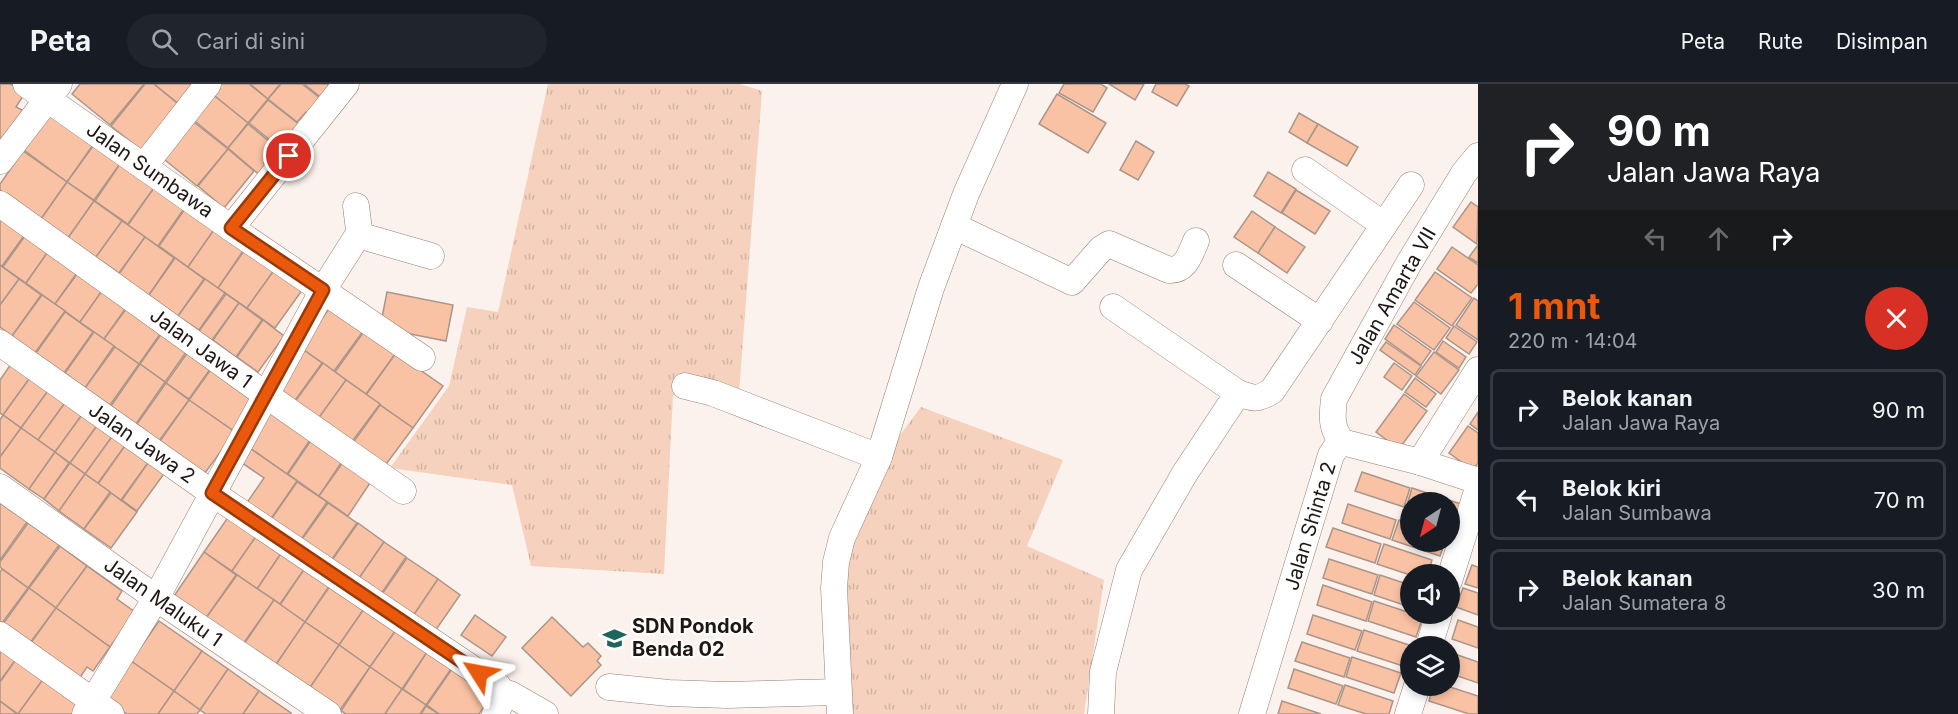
<!DOCTYPE html>
<html lang="id">
<meta charset="utf-8">
<style>
:root{--surface:#171b24;--page:#20242c;--text:#f1f3f6;--muted:#9ea1a6;--line:#363941;--accent:#ea580c}
body{margin:0;font-family:Inter,sans-serif;background:var(--page);color:var(--text);height:100vh;display:flex;flex-direction:column;font-size:22px;white-space:nowrap}
*{box-sizing:border-box;margin:0}
p{font-size:20px;color:var(--muted)}
.icon{flex:none;width:33px;height:33px;fill:none;stroke:currentColor;stroke-width:2;stroke-linecap:round;stroke-linejoin:round}
.map{position:relative;flex:1;overflow:hidden}
.side{display:flex;flex-direction:column;background:var(--surface);width:480px}
.side>*{flex:none}
.guide{background:#202124;color:#fff;overflow:hidden}
.needle{width:39px;rotate:216deg}
.tools{position:absolute;left:1400px;top:408px;display:grid;gap:12px}
.tools a{display:grid;place-items:center;width:60px;height:60px;border-radius:50%;background:var(--surface);box-shadow:0 3px 9px #0003;font-size:30px}
.pin{position:absolute;display:grid;place-items:center;width:51px;height:51px;color:#fff;margin:-26px;border:3px solid #fff;border-radius:50%;box-shadow:0 2px 6px #0007}
.me{position:absolute;width:66px;margin:-33px;rotate:304deg;stroke-linejoin:round;filter:drop-shadow(0 0 4px #0008)}
.turn{display:flex;align-items:center;gap:21px;height:126px;padding:0 30px;font-size:27px}
.turn .icon{width:78px;height:78px;stroke-width:2.5}
.turn b{display:block;font-size:42px;line-height:51px}
.lanes{display:flex;align-items:center;height:57px;padding:0 30px;background:#0003;justify-content:center;gap:30px;direction:ltr}
.lanes .off{opacity:.35}
.round{display:grid;place-items:center;flex:none;width:63px;height:63px;border-radius:32px;background:var(--page)}
.overview{display:flex;align-items:center;justify-content:space-between;height:102px;padding:0 30px}
h1{font-size:36px;font-weight:700;line-height:45px;color:var(--accent)}
ul{padding:0;list-style:none}
li{display:flex;align-items:center;gap:18px;height:81px;margin:0 12px 9px;padding:0 18px;border:3px solid var(--line);border-radius:9px}
li div{flex:1}
li b{display:block;font-size:22px}
li em{font-style:normal}
header{display:flex;align-items:center;gap:36px;box-sizing:border-box;height:84px;padding:0 30px;background:var(--surface);border-bottom:2px solid var(--line)}
header strong{font-size:28px}
nav{display:flex;gap:33px;margin-inline-start:auto;font-size:21px}
.search{width:420px;height:54px;background:var(--page);display:flex;align-items:center;gap:15px;box-sizing:border-box;padding:0 21px;border-radius:33px;color:var(--muted);font-size:22px}
main{display:flex;flex:1;min-height:0}
.map>svg:first-child{display:block}
.grass{fill:url(#grass-tufts)}
.building{fill:#fac2a4;stroke:#ab9589;stroke-width:1.5}
.lines{fill:none;stroke-linecap:round;stroke-linejoin:round}
.minor-casing{stroke:#968075;stroke-width:27}
.minor{stroke:#fff;stroke-width:26}
.route-casing{stroke:#983908;stroke-width:15}
.route{stroke:#ea580c;stroke-width:10}
.labels{text-anchor:middle;stroke-width:4.5;stroke-linejoin:round;paint-order:stroke}
.street-label{font-size:20px;fill:#1f1713;stroke:#fff}
.poi-label{font-size:20px;font-weight:bold;fill:#1f1713;stroke:#fff;text-anchor:start}
</style>
<header>
<strong>Peta</strong>
<div class="search"><svg class="icon" aria-label="search" viewBox="0 0 24 24"><circle cx="10" cy="10" r="6"/><path d="M15 15l6 6"/></svg>Cari di sini</div>
<nav><a>Peta</a><a>Rute</a><a>Disimpan</a></nav>
</header>
<main>
<div class="map">
<svg width="1478" height="630" viewBox="0 0 1478 630">
<defs>
<pattern id="grass-tufts" width="24" height="20" patternUnits="userSpaceOnUse" patternTransform="scale(1.5)"><rect width="24" height="20" fill="#f6d1bd"/><path d="M3 7l-1-3M5 7V3M7 7l1-3M15 17l-1-3M17 17v-4M19 17l1-3" fill="none" stroke="#d2b3a2"/></pattern>
</defs>
<rect width="100%" height="100%" fill="#fcf2ed"/>
<!-- grass -->
<g class="grass">
<polygon points="548,0 740,0 762,7 738,322 673,311 664,490 531,482 512,401 390,384 449,302 467,223 498,228"/>
<polygon points="921,323 1063,376 1027,462 1104,496 1084,630 851,630 831,476 872,388"/>
</g>
<!-- building -->
<g class="building">
<polygon points="0,0 11,0 25,9 16,23 24,27 4,58 0,55"/>
<polygon points="80,0 144,0 110,41 72,10"/>
<polygon points="145,0 154,0 183,24 146,70 111,42"/>
<polygon points="154,0 203,0 184,24"/>
<polygon points="218,0 249,0 268,15 248,39 211,9"/>
<polygon points="250,0 280,0 268,15"/>
<polygon points="281,0 302,0 325,18 312,33 306,28 297,38 268,15"/>
<polygon points="304,0 329,0 328,1 333,5 324,16"/>
<polygon points="1064,0 1101,0 1107,4 1093,28 1059,9"/>
<polygon points="1109,0 1144,0 1135,16"/>
<polygon points="1156,0 1185,0 1189,2 1177,22 1152,8"/>
<polygon points="211,9 248,39 228,64 191,34"/>
<polygon points="1057,10 1106,39 1088,69 1039,40"/>
<polygon points="268,16 305,45 282,66 249,39"/>
<polygon points="52,27 95,58 67,98 24,66"/>
<polygon points="1299,29 1318,40 1307,59 1289,48"/>
<polygon points="190,35 228,65 197,102 160,72"/>
<polygon points="248,40 282,68 276,76 270,71 264,79 270,83 262,93 228,64"/>
<polygon points="1318,40 1358,63 1347,82 1307,59"/>
<polygon points="1136,57 1154,68 1138,96 1120,86"/>
<polygon points="96,58 122,77 94,116 67,98"/>
<polygon points="228,65 254,87 224,124 198,102"/>
<polygon points="23,67 67,98 41,135 0,106 0,100"/>
<polygon points="122,77 156,101 128,140 95,117"/>
<polygon points="1268,88 1296,105 1281,129 1254,112"/>
<polygon points="67,98 94,117 68,154 41,135"/>
<polygon points="156,101 186,122 158,162 128,141"/>
<polygon points="1296,106 1330,127 1315,150 1282,129"/>
<polygon points="94,117 122,137 96,173 68,154"/>
<polygon points="1471,118 1478,123 1477,160 1453,143"/>
<polygon points="187,122 216,143 188,183 159,162"/>
<polygon points="1252,127 1275,143 1258,169 1234,153"/>
<polygon points="0,130 26,149 2,182 0,181"/>
<polygon points="122,137 145,153 119,189 96,173"/>
<polygon points="216,143 245,164 218,204 188,183"/>
<polygon points="1275,143 1305,163 1287,189 1258,169"/>
<polygon points="27,149 50,165 26,199 3,183"/>
<polygon points="145,153 174,174 149,211 119,190"/>
<polygon points="1478,161 1478,179 1469,173"/>
<polygon points="1452,163 1478,181 1478,200 1471,209 1437,185"/>
<polygon points="246,164 275,185 247,224 218,204"/>
<polygon points="50,165 79,186 55,220 26,199"/>
<polygon points="175,174 204,195 178,232 149,211"/>
<polygon points="0,181 19,195 0,221"/>
<polygon points="275,185 303,205 275,244 247,224"/>
<polygon points="80,186 104,204 80,238 55,220"/>
<polygon points="1435,188 1472,214 1452,242 1415,216"/>
<polygon points="19,195 41,211 12,252 0,243 0,221"/>
<polygon points="205,195 225,209 199,246 178,232"/>
<polygon points="104,204 128,221 104,255 80,238"/>
<polygon points="387,208 453,221 446,257 380,244"/>
<polygon points="226,210 239,219 212,256 199,247"/>
<polygon points="42,211 65,227 35,269 12,252"/>
<polygon points="1474,214 1478,217 1478,256 1456,241"/>
<polygon points="1414,218 1450,244 1434,266 1397,240"/>
<polygon points="239,219 262,236 236,273 213,256"/>
<polygon points="129,221 163,246 139,280 104,255"/>
<polygon points="331,222 364,246 334,287 301,264"/>
<polygon points="65,228 93,248 64,289 36,269"/>
<polygon points="263,236 284,252 258,288 237,273"/>
<polygon points="1394,241 1431,267 1421,281 1385,255"/>
<polygon points="1454,242 1477,258 1469,270 1446,254"/>
<polygon points="164,246 189,264 165,298 140,280"/>
<polygon points="365,246 396,269 366,310 335,288"/>
<polygon points="94,248 114,262 85,304 65,289"/>
<polygon points="1443,257 1466,273 1459,284 1436,268"/>
<polygon points="1386,258 1421,282 1415,291 1380,266"/>
<polygon points="115,263 139,280 110,321 85,304"/>
<polygon points="301,264 322,279 294,318 273,303"/>
<polygon points="190,265 213,281 189,315 166,299"/>
<polygon points="1434,268 1459,286 1441,310 1416,292"/>
<polygon points="396,269 443,302 413,344 366,311"/>
<polygon points="13,277 32,291 3,331 0,329 0,296"/>
<polygon points="323,279 346,296 318,335 294,319"/>
<polygon points="1394,279 1412,292 1402,306 1384,293"/>
<polygon points="140,280 165,298 136,340 111,322"/>
<polygon points="214,281 259,314 235,348 189,316"/>
<polygon points="32,291 50,304 21,344 3,331"/>
<polygon points="1415,294 1436,310 1426,323 1405,308"/>
<polygon points="346,296 380,320 351,359 318,335"/>
<polygon points="166,299 189,316 159,357 137,340"/>
<polygon points="50,304 67,316 38,356 21,344"/>
<polygon points="1404,310 1427,327 1399,365 1376,348"/>
<polygon points="67,316 84,328 55,368 38,356"/>
<polygon points="189,316 235,348 205,389 160,357"/>
<polygon points="271,321 310,356 287,390 244,360"/>
<polygon points="380,321 413,344 384,383 352,360"/>
<polygon points="84,328 99,339 70,379 55,368"/>
<polygon points="1478,328 1478,346 1470,340"/>
<polygon points="3,331 21,344 0,373 0,336"/>
<polygon points="99,339 114,350 85,390 70,379"/>
<polygon points="1468,342 1478,349 1478,379 1473,386 1449,369"/>
<polygon points="21,344 55,368 29,405 0,384 0,373"/>
<polygon points="114,350 127,359 98,399 85,390"/>
<polygon points="314,352 345,373 319,412 288,390"/>
<polygon points="127,359 150,376 121,416 98,400"/>
<polygon points="244,360 297,397 270,436 246,420 264,394 235,374"/>
<polygon points="55,368 69,379 44,415 29,405"/>
<polygon points="346,374 374,393 348,432 319,412"/>
<polygon points="150,376 166,387 137,427 122,416"/>
<polygon points="70,379 85,390 59,427 44,415"/>
<polygon points="1362,388 1410,404 1404,423 1355,407"/>
<polygon points="85,390 110,408 84,445 59,427"/>
<polygon points="297,398 327,418 300,457 270,437"/>
<polygon points="1412,404 1461,420 1454,440 1449,438 1449,418 1410,418 1410,425 1406,424"/>
<polygon points="111,409 137,428 111,464 84,445"/>
<polygon points="0,419 27,438 0,476"/>
<polygon points="328,419 357,439 330,478 300,458"/>
<polygon points="1348,420 1396,436 1390,455 1342,439"/>
<polygon points="229,432 257,451 232,487 204,468"/>
<polygon points="1399,436 1410,440 1410,458 1445,458 1440,472 1392,456"/>
<polygon points="28,439 59,461 28,504 0,483 0,478"/>
<polygon points="358,439 384,458 357,497 330,479"/>
<polygon points="1333,444 1381,460 1375,479 1326,463"/>
<polygon points="257,451 282,468 257,505 232,487"/>
<polygon points="384,458 406,473 379,513 357,497"/>
<polygon points="1384,460 1432,476 1428,490 1410,491 1377,480"/>
<polygon points="60,462 87,482 56,524 29,504"/>
<polygon points="204,468 236,491 206,534 174,512"/>
<polygon points="282,468 305,484 280,520 257,505"/>
<polygon points="407,474 438,495 411,535 380,513"/>
<polygon points="1329,475 1378,491 1372,510 1323,494"/>
<polygon points="1472,481 1478,483 1478,504 1465,500"/>
<polygon points="87,482 122,507 117,515 135,528 110,563 56,524"/>
<polygon points="305,484 330,501 305,538 280,521"/>
<polygon points="2,485 28,504 2,539 0,538 0,488"/>
<polygon points="237,491 274,516 243,560 206,534"/>
<polygon points="1380,491 1410,501 1410,523 1374,511"/>
<polygon points="438,495 460,511 433,550 411,535"/>
<polygon points="1323,501 1372,518 1366,537 1317,521"/>
<polygon points="330,502 364,525 339,561 305,538"/>
<polygon points="29,504 56,524 30,559 3,540"/>
<polygon points="1463,504 1478,509 1478,531 1456,523"/>
<polygon points="274,516 305,538 275,582 244,560"/>
<polygon points="1374,517 1423,533 1416,553 1368,537"/>
<polygon points="56,524 110,563 93,587 87,583 79,595 30,560"/>
<polygon points="364,525 396,546 370,583 339,561"/>
<polygon points="475,531 506,553 492,572 461,551"/>
<polygon points="1313,531 1362,547 1355,566 1307,550"/>
<polygon points="552,533 583,563 588,559 601,572 597,577 601,581 571,612 522,564"/>
<polygon points="1458,536 1478,543 1478,564 1452,555"/>
<polygon points="159,537 202,567 174,607 131,577"/>
<polygon points="305,538 339,561 309,605 275,582"/>
<polygon points="396,546 427,568 402,605 370,583"/>
<polygon points="1364,546 1412,562 1410,562 1410,570 1406,583 1357,567"/>
<polygon points="1302,558 1350,574 1344,593 1295,577"/>
<polygon points="339,561 370,583 340,626 309,605"/>
<polygon points="0,562 17,574 0,597"/>
<polygon points="202,567 228,585 200,626 174,607"/>
<polygon points="427,568 451,585 426,621 403,605"/>
<polygon points="1449,568 1478,578 1478,599 1449,589"/>
<polygon points="1352,573 1401,589 1394,609 1346,593"/>
<polygon points="17,574 44,594 18,630 0,617 0,598"/>
<polygon points="131,577 174,607 158,630 127,630 105,615"/>
<polygon points="370,583 402,605 385,630 346,630 341,627"/>
<polygon points="228,585 259,607 243,630 206,630 200,626"/>
<polygon points="452,585 492,612 479,630 439,630 427,621"/>
<polygon points="1294,585 1343,602 1336,620 1288,604"/>
<polygon points="44,594 81,621 75,630 18,630"/>
<polygon points="1345,601 1393,617 1389,630 1366,630 1338,621"/>
<polygon points="1433,602 1447,602 1478,612 1478,630 1469,630 1429,617"/>
<polygon points="402,605 426,621 420,630 385,630"/>
<polygon points="174,607 200,626 197,630 158,630"/>
<polygon points="259,607 291,629 291,630 243,630"/>
<polygon points="0,617 17,630 0,630"/>
<polygon points="1282,617 1321,630 1278,630"/>
<polygon points="426,622 439,630 421,630"/>
</g>
<g class="lines">
<defs>
<g id="minor">
<polyline points="26,0 231,144 422,274"/>
<polyline points="0,77 59,0"/>
<polyline points="144,82 208,0"/>
<polyline points="1305,86 1384,141"/>
<polyline points="0,120 266,311 403,407"/>
<path d="M954,142L1072,198L1101,165L1109,160L1169,186C1186,187 1190,170 1196,157"/>
<polyline points="231,144 346,0"/>
<polyline points="358,151 431,172"/>
<polyline points="1236,181 1320,237"/>
<path d="M1113,223L1238,309C1254,315 1257,316 1272,307L1411,101"/>
<path d="M0,259L212,409L498,602C504,612 501,621 495,630"/>
<polyline points="685,302 713,309 879,373"/>
<path d="M1342,358C1331,344 1332,333 1334,315L1409,179L1464,89L1478,72"/>
<polyline points="1342,358 1420,378 1478,397"/>
<polyline points="1420,378 1478,286"/>
<polyline points="0,403 156,514 328,630"/>
<polyline points="1449,497 1478,404"/>
<polyline points="0,551 111,630"/>
<polyline points="1429,562 1439,530"/>
<polyline points="609,603 669,609 727,611 838,608"/>
<polyline points="502,608 510,610 545,630"/>
<polyline points="85,630 156,514 323,206 358,151 359,146 356,122"/>
<polyline points="840,630 834,504 836,478 842,454 879,373 931,204 966,110 1015,0"/>
<polyline points="1101,630 1103,588 1129,486 1185,389 1238,309"/>
<polyline points="1252,630 1331,371 1337,362 1342,358"/>
<polyline points="1408,630 1417,602"/>
</g>
</defs>
<!-- minor casing -->
<use href="#minor" class="minor-casing"/>
<!-- minor -->
<use href="#minor" class="minor"/>
</g>
<g class="lines">
<defs>
<polyline id="route" points="289,72 231,144 323,206 212,409 479,589"/>
</defs>
<!-- route casing -->
<use href="#route" class="route-casing"/>
<!-- route -->
<use href="#route" class="route"/>
</g>
<!-- icons -->
<defs>
<symbol id="school-bare" viewBox="-9 -9 18 18"><path d="M0-5L7-2L0 1L-7-2ZM-4 1L0 2.5L4 1V4Q0 6-4 4Z" fill="#1c665e" stroke="#fff" stroke-width="2.5" paint-order="stroke"/></symbol>
</defs>
<g fill-rule="evenodd">
<use href="#school-bare" x="598" y="538" width="33" height="33"/>
</g>
<g class="labels">
<!-- street labels -->
<g class="street-label">
<text transform="translate(150 86) rotate(35)" y="7">Jalan Sumbawa</text>
<text transform="translate(1392 212) rotate(-60)" y="7">Jalan Amarta VII</text>
<text transform="translate(201 264) rotate(36)" y="7">Jalan Jawa 1</text>
<text transform="translate(142 359) rotate(35)" y="7">Jalan Jawa 2</text>
<text transform="translate(1310 442) rotate(-73)" y="7">Jalan Shinta 2</text>
<text transform="translate(163 518) rotate(35)" y="7">Jalan Maluku 1</text>
</g>
<!-- poi labels -->
<g class="poi-label">
<text x="632" y="549">SDN Pondok<tspan x="632" dy="23">Benda 02</tspan></text>
</g>
</g>
</svg>
<div class="tools">
<a><svg class="needle" viewBox="-14 -14 28 28"><path d="M0-13l5 13h-10z" fill="#e53935"/><path d="M0 13l5-13h-10z" fill="#9ea1a6"/></svg></a>
<a><svg class="icon" aria-label="sound" viewBox="0 0 24 24"><path d="M4 9h4l5-4v14l-5-4H4zM17 9q2 3 0 6"/></svg></a>
<a><svg class="icon" aria-label="layers" viewBox="0 0 24 24"><path d="M12 4l9 5-9 5-9-5zM3 14l9 5 9-5"/></svg></a>
</div>
<div class="pin" style="left:289px;top:72px;background:#d93025"><svg class="icon" aria-label="arrive" viewBox="0 0 24 24"><path d="M6 21V4h12l-3 4 3 4H6"/></svg></div>
<svg class="me" style="left:479px;top:589px" viewBox="-20 -20 40 40"><path d="M0-17L14 15 0 8-14 15z" fill="#ea580c" stroke="#fff" stroke-width="4"/></svg>
</div>
<section class="side">
<div class="guide">
<div class="turn"><svg class="icon" aria-label="right" viewBox="0 0 24 24"><path d="M7 20v-9h11M14 6l5 5-5 5"/></svg><div><b>90 m</b>Jalan Jawa Raya</div></div>
<div class="lanes"><svg class="icon off" aria-label="left" viewBox="0 0 24 24"><path d="M17 20v-9H6M10 6l-5 5 5 5"/></svg><svg class="icon off" aria-label="ahead" viewBox="0 0 24 24"><path d="M12 20V5M6 11l6-6 6 6"/></svg><svg class="icon" aria-label="right" viewBox="0 0 24 24"><path d="M7 20v-9h11M14 6l5 5-5 5"/></svg></div>
</div>
<div class="overview"><div><h1>1 mnt</h1><p>220 m · 14:04</p></div><a class="round" style="background:#d93025;color:#fff"><svg class="icon" aria-label="close" viewBox="0 0 24 24"><path d="M6 6l12 12M18 6L6 18"/></svg></a></div>
<ul>
<li><svg class="icon" aria-label="right" viewBox="0 0 24 24"><path d="M7 20v-9h11M14 6l5 5-5 5"/></svg><div><b>Belok kanan</b><p>Jalan Jawa Raya</p></div><em>90 m</em></li>
<li><svg class="icon" aria-label="left" viewBox="0 0 24 24"><path d="M17 20v-9H6M10 6l-5 5 5 5"/></svg><div><b>Belok kiri</b><p>Jalan Sumbawa</p></div><em>70 m</em></li>
<li><svg class="icon" aria-label="right" viewBox="0 0 24 24"><path d="M7 20v-9h11M14 6l5 5-5 5"/></svg><div><b>Belok kanan</b><p>Jalan Sumatera 8</p></div><em>30 m</em></li>
</ul>
</section>
</main>
